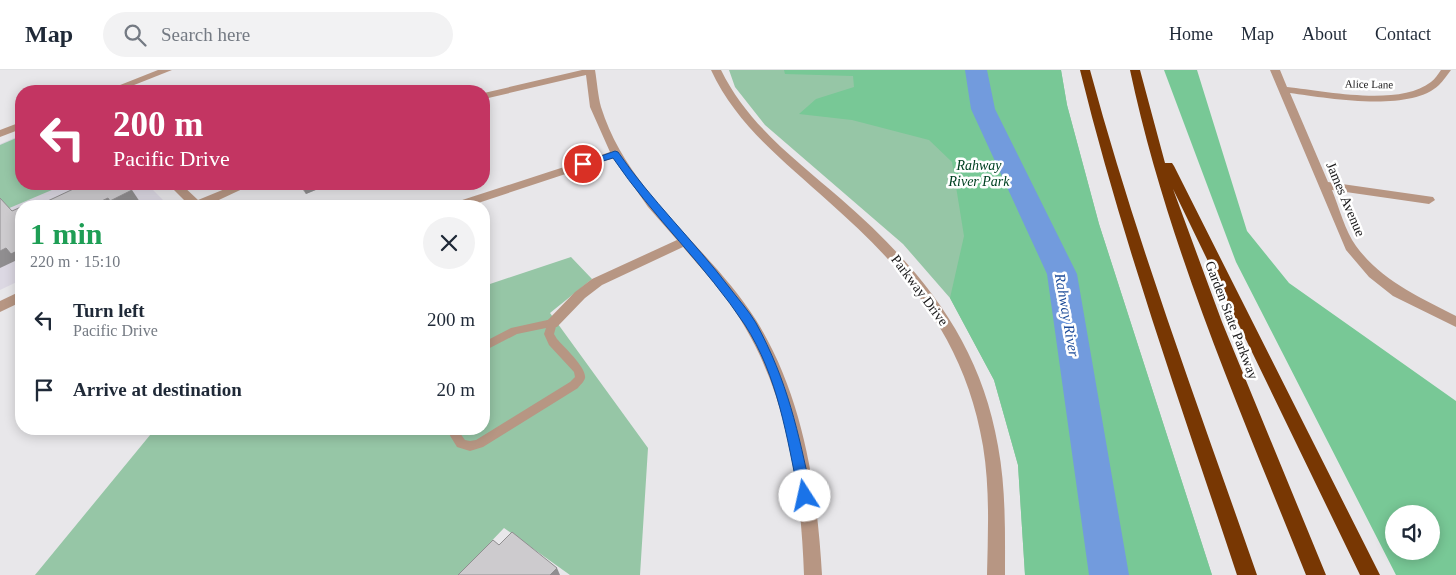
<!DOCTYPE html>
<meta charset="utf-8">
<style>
:root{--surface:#fff;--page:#f2f2f3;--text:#1f2937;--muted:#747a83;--line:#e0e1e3}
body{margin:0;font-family:"Times New Roman",serif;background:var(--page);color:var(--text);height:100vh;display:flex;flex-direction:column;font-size:19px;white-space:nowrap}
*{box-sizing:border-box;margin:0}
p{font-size:16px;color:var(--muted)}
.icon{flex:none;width:28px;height:28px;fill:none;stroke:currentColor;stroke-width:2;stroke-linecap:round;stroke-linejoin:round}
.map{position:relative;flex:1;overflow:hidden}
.side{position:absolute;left:15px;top:130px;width:475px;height:235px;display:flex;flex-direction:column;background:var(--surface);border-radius:20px;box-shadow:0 2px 12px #0003}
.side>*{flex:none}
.top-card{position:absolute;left:15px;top:15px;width:475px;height:105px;border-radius:20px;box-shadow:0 2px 12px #0003;background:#c33562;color:#fff;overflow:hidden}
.controls{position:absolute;left:1385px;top:435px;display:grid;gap:10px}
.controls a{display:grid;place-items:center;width:55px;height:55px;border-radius:50%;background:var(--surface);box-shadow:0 2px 12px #0003;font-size:25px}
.pin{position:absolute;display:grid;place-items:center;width:42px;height:42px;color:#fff;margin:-21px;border:2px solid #fff;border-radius:50%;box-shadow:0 1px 5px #0007}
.me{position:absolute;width:55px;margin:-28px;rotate:350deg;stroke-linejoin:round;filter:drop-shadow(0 0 4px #0008)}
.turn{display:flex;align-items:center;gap:18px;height:105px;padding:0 15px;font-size:22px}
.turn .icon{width:65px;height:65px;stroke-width:2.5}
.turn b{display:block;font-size:35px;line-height:42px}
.round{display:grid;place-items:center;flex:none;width:52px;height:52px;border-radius:26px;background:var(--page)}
.overview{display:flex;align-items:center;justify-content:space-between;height:85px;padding:0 15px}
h1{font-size:30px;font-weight:700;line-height:38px;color:#1e9e55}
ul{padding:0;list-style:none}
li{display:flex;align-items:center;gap:15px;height:70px;padding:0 15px}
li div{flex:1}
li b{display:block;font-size:19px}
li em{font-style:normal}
header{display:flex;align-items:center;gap:30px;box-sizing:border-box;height:70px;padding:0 25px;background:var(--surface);border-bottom:1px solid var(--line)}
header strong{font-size:24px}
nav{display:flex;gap:28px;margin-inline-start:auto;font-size:18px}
.search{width:350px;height:45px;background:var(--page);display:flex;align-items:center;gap:12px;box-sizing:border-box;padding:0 18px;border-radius:28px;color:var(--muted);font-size:19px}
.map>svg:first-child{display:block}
.built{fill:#dcd8e3}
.green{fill:#96c6a6}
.forest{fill:#78c896;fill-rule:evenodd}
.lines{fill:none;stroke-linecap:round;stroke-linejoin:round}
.river{fill:#729bdd;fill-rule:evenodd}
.service{fill:#b79683;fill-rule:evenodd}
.minor{fill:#b79683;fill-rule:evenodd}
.motorway{fill:#783703;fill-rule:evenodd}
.wall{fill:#b0afb1}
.shaded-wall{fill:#908e90}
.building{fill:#cdcbce;stroke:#908e90}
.route{fill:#1a73e8;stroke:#114b97}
.labels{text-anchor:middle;stroke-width:5;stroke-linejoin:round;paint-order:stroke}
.far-street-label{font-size:11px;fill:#1a191a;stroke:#fff}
.park-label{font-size:14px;font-style:italic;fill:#004122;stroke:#fff}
.street-label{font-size:14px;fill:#1a191a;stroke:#fff}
.water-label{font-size:15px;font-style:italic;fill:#1c4b99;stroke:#fff}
</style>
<header>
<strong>Map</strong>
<div class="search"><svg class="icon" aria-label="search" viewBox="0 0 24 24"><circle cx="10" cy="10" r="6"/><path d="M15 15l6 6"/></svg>Search here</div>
<nav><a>Home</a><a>Map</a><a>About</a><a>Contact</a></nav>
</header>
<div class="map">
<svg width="1456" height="505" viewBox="0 0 1456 505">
<rect width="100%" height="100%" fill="#e8e7ea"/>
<!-- built -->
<polygon class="built" points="21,65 21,114 147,114 167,134 163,136 21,136 21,210 0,220 0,74"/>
<!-- green -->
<g class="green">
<polygon points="729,0 1061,0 1067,35 1099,154 1212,505 1025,505 1018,395 994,310 950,228 903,174 765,55 735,17"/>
<polygon points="21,66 21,114 66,114 0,142 0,75"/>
<polygon points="571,187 592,209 550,243 648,378 640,505 570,505 504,458 459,505 35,505 155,359 484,359 484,216"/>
</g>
<!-- forest -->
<g class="forest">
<polygon points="784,0 1061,0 1067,35 1099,154 1212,505 1025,505 1018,395 994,310 950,228 964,166 952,92 929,70 852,50 799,44 816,29 854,17 853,6 785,4"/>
<path d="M1164,0H1197L1247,161L1289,213L1456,331V505H1396L1236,192ZM1394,444H1431V481H1394Z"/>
</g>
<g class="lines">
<!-- river -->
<polygon class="river" points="965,0 987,0 995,39 1077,204 1129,505 1089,505 1047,204 971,39"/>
<!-- service -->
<path class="service" d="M552,249L557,253L554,264L557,269C564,277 587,298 585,308C584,312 580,315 578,318L483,377L470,381L457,377L446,359H457L465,370L470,371L476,370L570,312L575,307L574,302L549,275L544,264L546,258L517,264L484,281V272L511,258Z"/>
<!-- minor -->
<g class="minor">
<polygon points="158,0 172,0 119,21 105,21"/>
<path d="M582,0H595C597,12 598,26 601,37C628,124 709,176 756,250C803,326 817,418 822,505H804C801,421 789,333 746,259C730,229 705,203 683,177L602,215L585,228L557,257H547L545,253L575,222L592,209L677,170L648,137L614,88L469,136H451L453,133L610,82L590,37L586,5L484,29V23Z"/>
<path d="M711,0H721C748,55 796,90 841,129C920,198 980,270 998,376C1006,419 1005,462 1005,505H987C988,462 990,419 983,376C965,269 907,201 829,132C784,91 737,56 711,0Z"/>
<path d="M1270,0H1280L1287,17C1325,21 1399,37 1431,12C1435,9 1438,4 1441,0H1451C1447,5 1443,11 1439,15C1410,43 1327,28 1290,23L1328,112L1433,127L1435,130L1429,134L1332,120C1339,137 1345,161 1356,176C1382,211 1419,227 1456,246V257L1393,226L1369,207L1346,180Z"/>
<polygon points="21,52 21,59 0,67 0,60"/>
<polygon points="168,114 181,114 198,130 237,114 253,114 206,136 190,136"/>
<polygon points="21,221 21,232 0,242 0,231"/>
</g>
<!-- motorway -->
<g class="motorway">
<path d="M1080,0H1090C1136,171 1199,338 1257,505H1237C1182,338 1122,171 1080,0Z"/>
<path d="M1130,0H1140L1165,93H1172L1174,96L1380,505H1360L1173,119L1222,252L1326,505H1306C1240,340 1167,174 1130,0Z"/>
</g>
</g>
<!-- wall -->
<polygon class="wall" points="298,114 330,114 306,124"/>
<!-- shaded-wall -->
<g class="shaded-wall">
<polygon points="307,114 330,114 306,124 302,116"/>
<polygon points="132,120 140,132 130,136 114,136 110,131"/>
<polygon points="108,128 114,136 91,136"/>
<polygon points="6,178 21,179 21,195 17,190 0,198 0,181"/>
<polygon points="557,498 560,505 550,505"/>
</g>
<!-- building -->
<g class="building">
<polygon points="84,114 124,114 132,120 110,131 108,128 91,136 37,136"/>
<polygon points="0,128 12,141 21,137 21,179 11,184 6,178 0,181"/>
<polygon points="512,462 557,498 550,505 458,505 493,470 499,475"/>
</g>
<!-- route -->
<path class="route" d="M615,81L618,82C651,130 694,171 729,217C738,229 749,241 756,253C788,312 798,361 812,426L810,430L805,432L801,430L799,426C787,368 778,306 745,255C706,196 653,147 613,88L583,97L579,94Z"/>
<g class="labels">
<!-- far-street labels -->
<g class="far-street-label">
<text transform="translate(1369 14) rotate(1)" y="4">Alice Lane</text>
</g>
<!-- park labels -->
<g class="park-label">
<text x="979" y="100">Rahway<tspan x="979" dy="16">River Park</tspan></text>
</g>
<!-- street labels -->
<g class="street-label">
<text transform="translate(1346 129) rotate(67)" y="5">James Avenue</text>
<text transform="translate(920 220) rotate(53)" y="5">Parkway Drive</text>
<text transform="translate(1232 250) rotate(69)" y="5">Garden State Parkway</text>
</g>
<!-- water labels -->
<g class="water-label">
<text transform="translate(1067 245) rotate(80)" y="5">Rahway River</text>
</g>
</g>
</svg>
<div class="controls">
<a><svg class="icon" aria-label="sound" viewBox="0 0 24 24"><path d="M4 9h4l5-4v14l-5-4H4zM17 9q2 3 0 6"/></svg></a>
</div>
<div class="pin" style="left:583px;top:94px;background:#d93025"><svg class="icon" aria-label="arrive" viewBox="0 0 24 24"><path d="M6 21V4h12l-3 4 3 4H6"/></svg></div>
<svg class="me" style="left:805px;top:426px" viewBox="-20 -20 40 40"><circle r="19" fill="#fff"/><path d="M0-13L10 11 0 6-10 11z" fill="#1a73e8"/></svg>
<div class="top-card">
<div class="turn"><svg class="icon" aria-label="left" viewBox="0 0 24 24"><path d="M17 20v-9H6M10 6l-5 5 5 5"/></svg><div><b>200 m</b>Pacific Drive</div></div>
</div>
<section class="side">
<div class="overview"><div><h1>1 min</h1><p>220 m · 15:10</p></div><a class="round"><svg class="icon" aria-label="close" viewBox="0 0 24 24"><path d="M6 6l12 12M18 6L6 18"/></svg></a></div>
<ul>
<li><svg class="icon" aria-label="left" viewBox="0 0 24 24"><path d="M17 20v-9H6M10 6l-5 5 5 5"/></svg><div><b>Turn left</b><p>Pacific Drive</p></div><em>200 m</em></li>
<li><svg class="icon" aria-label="arrive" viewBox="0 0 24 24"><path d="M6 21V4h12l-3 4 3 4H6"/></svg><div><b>Arrive at destination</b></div><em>20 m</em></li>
</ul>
</section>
</div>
